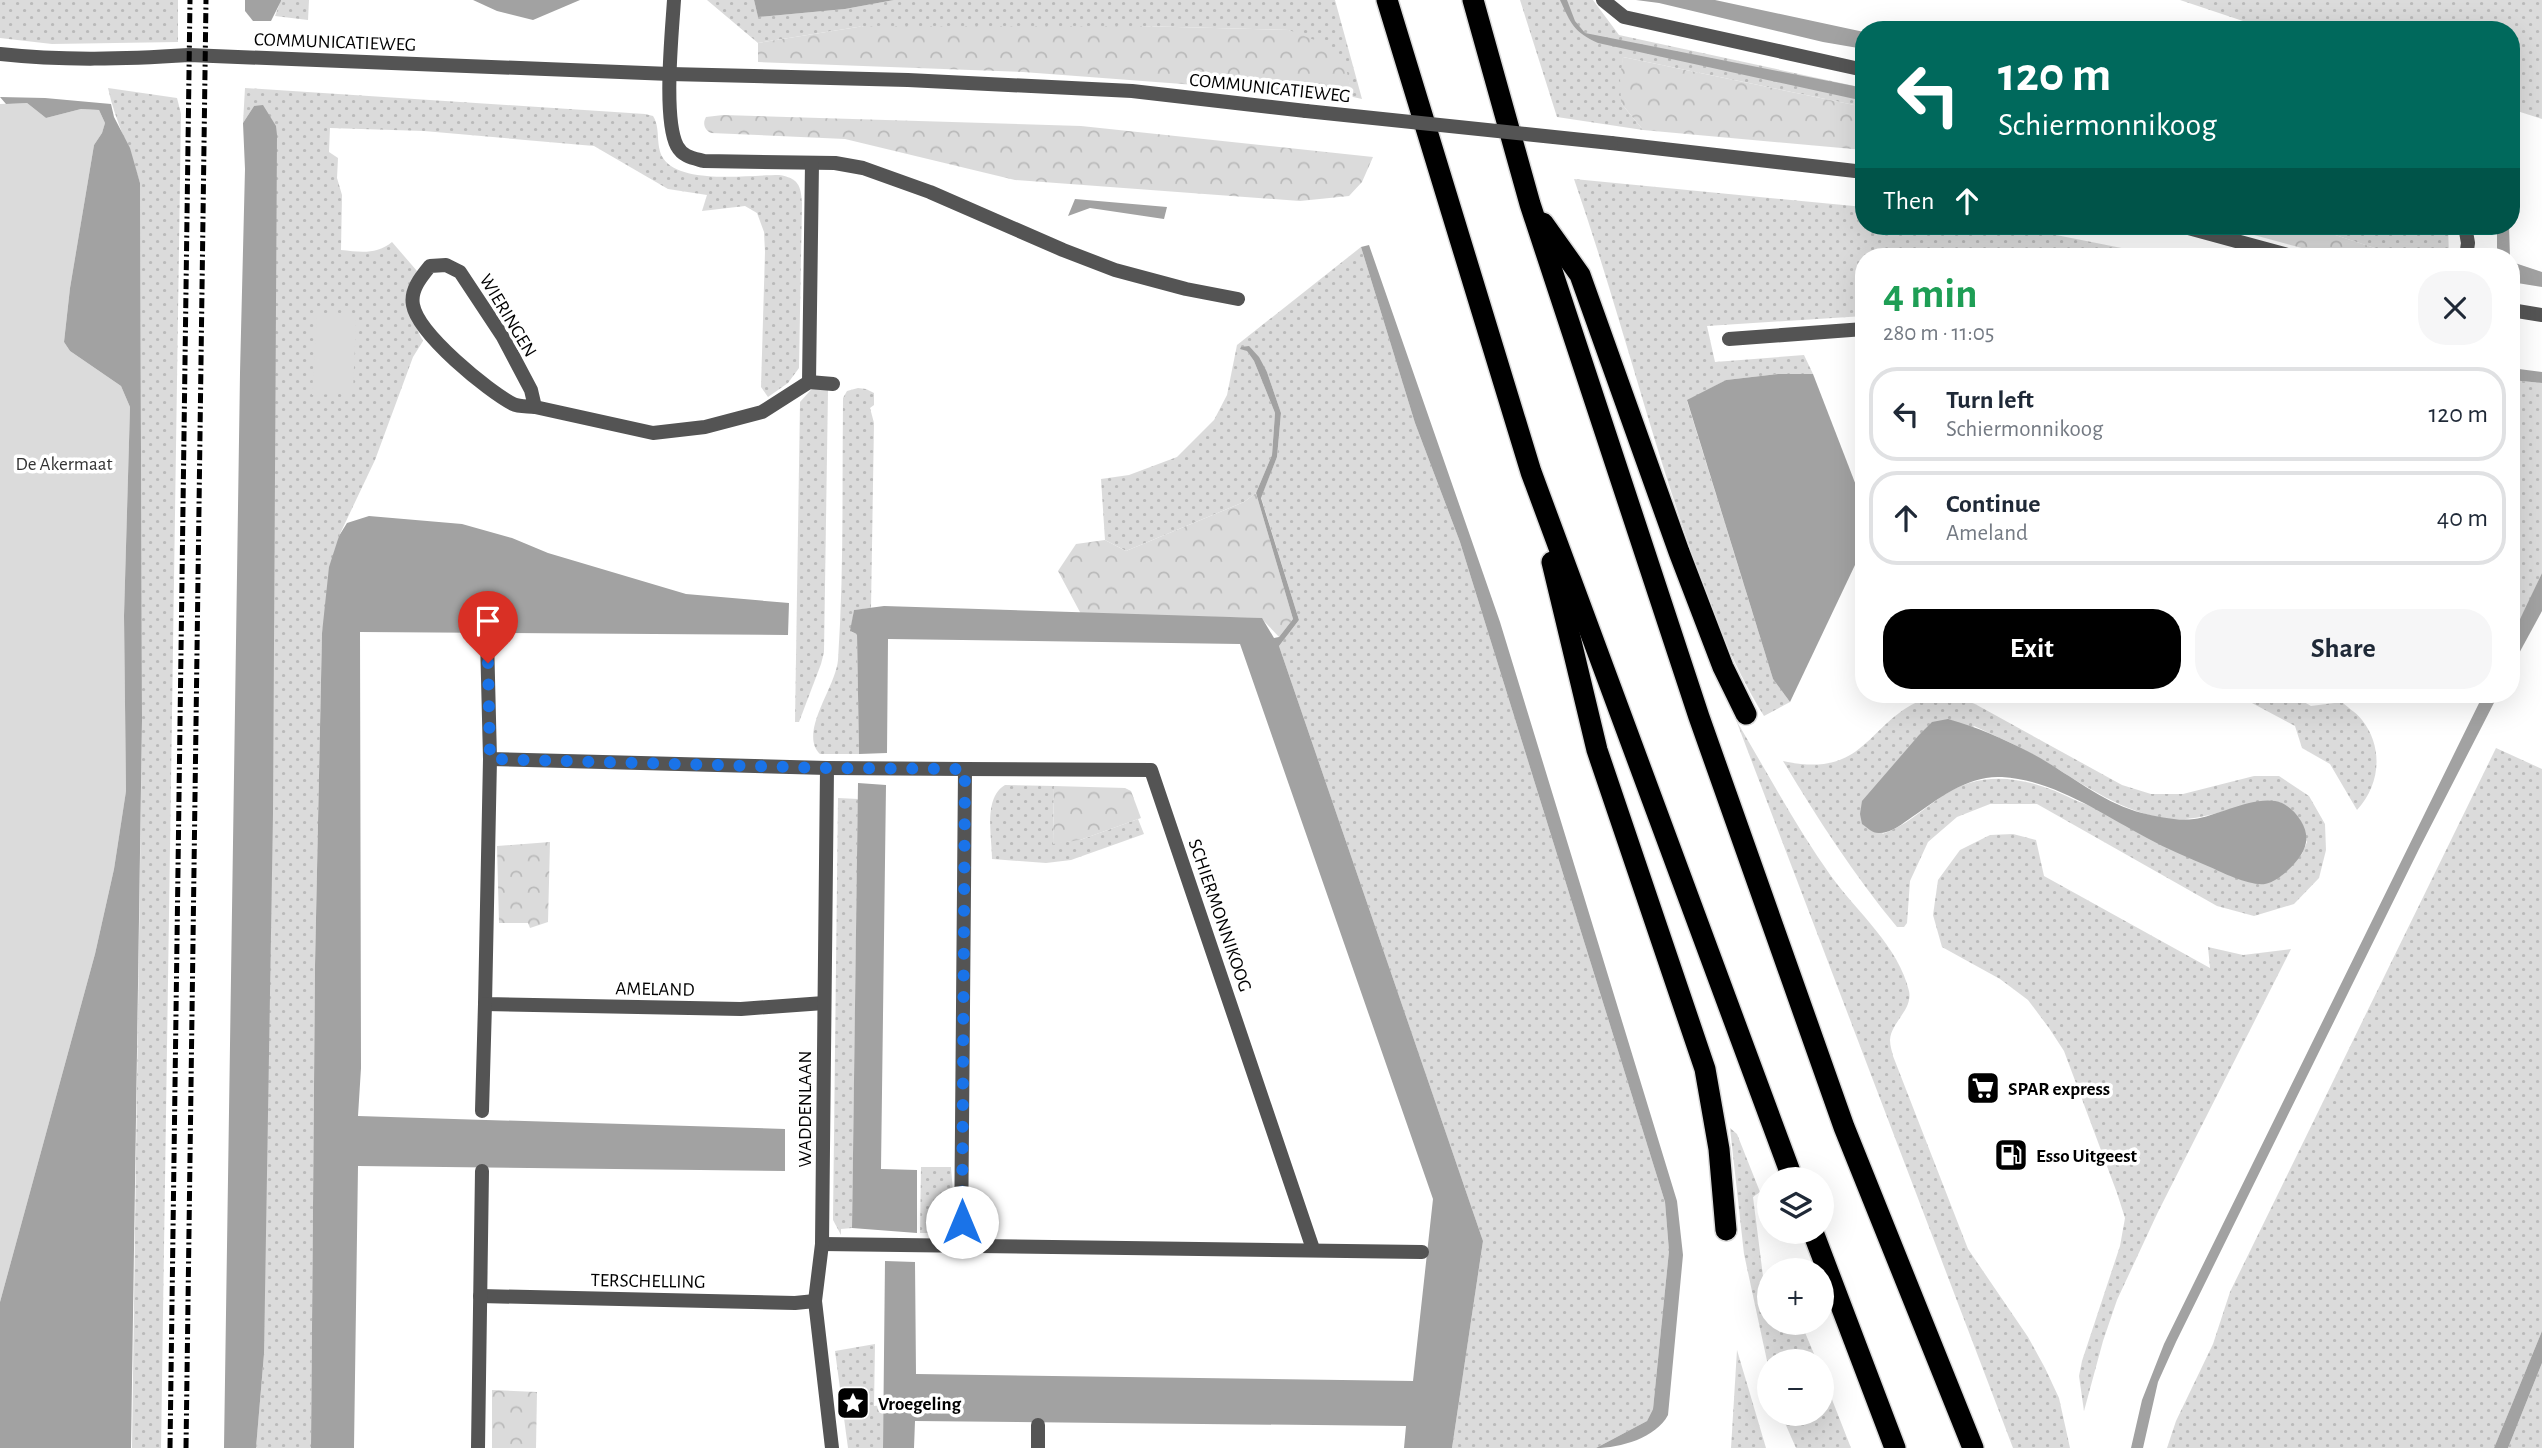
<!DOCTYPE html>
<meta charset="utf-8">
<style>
:root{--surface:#fff;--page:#f6f6f7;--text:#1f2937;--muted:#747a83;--line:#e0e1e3;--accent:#000}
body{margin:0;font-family:"Alegreya Sans",sans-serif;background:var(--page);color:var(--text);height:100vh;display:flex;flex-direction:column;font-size:26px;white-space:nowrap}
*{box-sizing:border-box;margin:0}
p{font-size:23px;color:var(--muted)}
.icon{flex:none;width:38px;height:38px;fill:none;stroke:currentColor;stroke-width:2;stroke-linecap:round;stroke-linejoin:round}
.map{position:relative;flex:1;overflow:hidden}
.side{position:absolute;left:1855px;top:248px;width:665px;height:455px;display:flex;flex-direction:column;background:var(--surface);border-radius:28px;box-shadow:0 7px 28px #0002}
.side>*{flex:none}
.banner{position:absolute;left:1855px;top:21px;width:665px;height:214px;border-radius:28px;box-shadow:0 7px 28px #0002;background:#00695c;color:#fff;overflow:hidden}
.buttons{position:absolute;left:1757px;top:1167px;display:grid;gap:14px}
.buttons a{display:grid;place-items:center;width:77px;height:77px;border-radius:50%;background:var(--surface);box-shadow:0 7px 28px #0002;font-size:35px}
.pin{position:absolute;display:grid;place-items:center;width:60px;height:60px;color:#fff;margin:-72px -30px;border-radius:50% 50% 50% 0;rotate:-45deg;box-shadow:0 0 7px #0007}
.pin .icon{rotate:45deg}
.me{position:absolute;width:77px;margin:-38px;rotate:0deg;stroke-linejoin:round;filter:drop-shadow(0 0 5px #0008)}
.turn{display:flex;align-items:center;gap:24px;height:147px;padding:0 28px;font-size:32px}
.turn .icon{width:91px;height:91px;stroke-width:2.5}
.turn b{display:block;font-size:49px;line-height:60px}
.then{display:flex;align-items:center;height:66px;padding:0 28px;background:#0003;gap:14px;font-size:26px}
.round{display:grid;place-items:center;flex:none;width:74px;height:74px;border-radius:28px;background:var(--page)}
.headline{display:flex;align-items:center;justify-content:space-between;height:119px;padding:0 28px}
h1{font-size:42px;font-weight:700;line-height:52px;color:#1e9e55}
.action{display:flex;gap:14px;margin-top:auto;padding:14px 28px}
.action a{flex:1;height:80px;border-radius:28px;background:var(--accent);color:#fff;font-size:28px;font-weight:700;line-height:80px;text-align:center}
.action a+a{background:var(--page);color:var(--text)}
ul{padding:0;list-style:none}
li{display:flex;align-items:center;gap:21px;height:94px;margin:0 14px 10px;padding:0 14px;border:4px solid var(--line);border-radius:28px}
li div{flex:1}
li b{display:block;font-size:26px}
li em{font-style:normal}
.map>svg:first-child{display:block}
.grass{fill:url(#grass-dots);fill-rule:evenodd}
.forest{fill:url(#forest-crowns)}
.garden{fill:#dbdbdb}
.water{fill:#a2a2a2}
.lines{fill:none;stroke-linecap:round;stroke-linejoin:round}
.motorway-casing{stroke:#dbdbdb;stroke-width:24}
.minor{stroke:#545454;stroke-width:14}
.tertiary{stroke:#545454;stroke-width:14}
.motorway{stroke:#000;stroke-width:21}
.rail{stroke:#000;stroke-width:5;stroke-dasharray:10 3.5 2 3.5;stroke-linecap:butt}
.tertiary-bridge{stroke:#545454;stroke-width:14}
.route{stroke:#1a73e8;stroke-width:12;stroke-dasharray:0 21.6}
.labels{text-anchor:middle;stroke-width:7;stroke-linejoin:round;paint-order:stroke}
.street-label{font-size:19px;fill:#000;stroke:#fff}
.park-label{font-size:19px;fill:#323232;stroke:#fff}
.poi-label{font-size:19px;font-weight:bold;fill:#000;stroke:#fff;text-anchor:start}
</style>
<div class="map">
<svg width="2542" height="1448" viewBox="0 0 2542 1448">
<defs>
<pattern id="grass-dots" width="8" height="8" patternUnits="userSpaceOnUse" patternTransform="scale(1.75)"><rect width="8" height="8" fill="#dbdbdb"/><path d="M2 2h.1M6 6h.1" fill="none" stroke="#bababa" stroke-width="1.8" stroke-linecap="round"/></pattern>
<pattern id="forest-crowns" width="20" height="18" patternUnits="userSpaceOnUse" patternTransform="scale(1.75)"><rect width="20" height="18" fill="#dbdbdb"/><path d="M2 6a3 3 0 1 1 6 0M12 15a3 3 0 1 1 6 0" fill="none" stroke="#bababa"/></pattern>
</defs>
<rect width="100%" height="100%" fill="#fff"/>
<!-- grass -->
<g class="grass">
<polygon points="0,0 178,0 178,42 52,44 0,38"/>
<polygon points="281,0 309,0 308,20 275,16"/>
<polygon points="707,0 754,0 758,17 845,9 894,0 1335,0 1362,99 1353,97 1343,60 1289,30 1139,26 864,26 758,43"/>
<polygon points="1520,0 1593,0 1619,35 1864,88 1864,107 1623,57 1621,103 1643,130 1557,117"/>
<polygon points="2180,0 2542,0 2542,119 2511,109 2511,30 2270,30"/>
<path d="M108,88L177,98L181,114L161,1448H132L142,720L140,183C130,149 115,121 108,88Z"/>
<path d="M245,88L645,114L653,116C661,128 655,145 663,158C680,185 750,175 779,175C798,178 801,185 802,203L799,368L788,383L768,397L761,387L765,252L764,232L757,213L745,206L702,211L707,195L668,189L594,146L424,131L330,128L329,152L338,158L337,178L342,195L341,250C360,252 376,255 392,242L417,271C404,298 410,316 423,341L413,357L375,460L339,536L322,633L315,966L311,1448H256L264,1354L254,106L243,123Z"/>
<path d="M1574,179L1864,207V226H2010L2167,257H1864V316L1707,326L1715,362L1804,355L1813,374H1778L1726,380L1687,401L1773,679L1790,702L1764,716C1731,663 1709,603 1689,545C1647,424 1616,300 1574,179Z"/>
<polygon points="2308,226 2448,226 2449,257 2402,257"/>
<polygon points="1361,247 1415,423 1460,542 1665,1202 1669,1251 1653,1409 1647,1421 1596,1448 1452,1448 1483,1241 1279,646 1299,620 1261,497 1277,457 1281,413 1267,372 1247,351 1254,361 1275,413 1272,455 1256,493 1244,502 1126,551 1105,540 1101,479 1129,475 1177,457 1214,420 1227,395 1237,345"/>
<polygon points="2511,380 2542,383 2542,573 2516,630 2511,632"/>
<polygon points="817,383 828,390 824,652 821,664 799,722 795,722 800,402"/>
<path d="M858,388L866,389L874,393V405L870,408L874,423L871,608L854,610L851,632L857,633L859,754H820C798,733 836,687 838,660C844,573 842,485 843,398L847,391Z"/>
<path d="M2237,695H2292L2311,706L2342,702C2348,708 2357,713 2362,720C2384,748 2380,785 2357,810L2330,764L2302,748L2295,726Z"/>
<path d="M1929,697H1956L1975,704L2122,785L2151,794H2183L2254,776H2279L2309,796L2325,824L2326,850L2319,878L2294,904L2254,916L2217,906L2037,804H1990L1957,817L1928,842L1910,881L1907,923L1904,927H1897C1853,874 1818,819 1783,761C1869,780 1866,719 1929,697ZM1974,726C1993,735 2013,743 2032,754C2076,778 2118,813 2170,819C2208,822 2240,801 2280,802L2307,842L2302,854L2281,876L2077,801C2033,779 1985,766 1941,797C1922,810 1904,827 1882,834Z"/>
<path d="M1736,720C1767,772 1796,827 1831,876C1857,912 1899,947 1909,991C1913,1010 1891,1022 1890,1040C1890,1046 1892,1051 1893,1056L1968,1249L2028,1337L2045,1368L2059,1398L2070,1448H2013Z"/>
<polygon points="2496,748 2542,769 2542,1331 2494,1448 2167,1448 2176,1421 2213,1344 2230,1292"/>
<path d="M1005,785L1054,786L1053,843L1080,840L1138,819L1144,834L1071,860L1046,863L992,859C992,837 983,798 1005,785Z"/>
<polygon points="838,798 858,799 852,1228 841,1229 841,1235 833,1220"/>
<polygon points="2013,834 2036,840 2044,876 2210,968 2208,947 2243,955 2291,949 2157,1214 2117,1300 2103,1341 2084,1411 2079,1376 2082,1361 2120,1246 2125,1218 2117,1193 2064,1051 2049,1028 2028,1000 2000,979 1942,947 1933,915 1938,880 1960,850 1990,835"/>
<polygon points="1730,1128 1737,1134 1760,1192 1753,1197 1764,1284 1769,1284 1769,1323 1801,1323 1817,1361 1769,1362 1769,1370 1744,1254"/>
<path d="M921,1167H951C952,1187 959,1221 940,1233H920Z"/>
<polygon points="875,1344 874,1406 884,1405 883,1448 848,1448 835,1351"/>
<polygon points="1737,1350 1766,1448 1731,1448"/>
<polygon points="2542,1363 2542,1448 2508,1448"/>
<polygon points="1822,1374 1851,1448 1796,1448 1781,1414 1822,1414"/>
</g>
<!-- forest -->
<g class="forest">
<polygon points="864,26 1139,26 1289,30 1317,41 1344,60 1353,97 1023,72 758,62 758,43"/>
<polygon points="1623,57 1864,107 1864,150 1643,130 1621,103 1620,78"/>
<path d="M723,115L1081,126L1373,157L1362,182L1349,196L1300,201L1015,180L845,139L711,133C705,130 702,124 706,117Z"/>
<polygon points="2221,226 2308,226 2402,257 2335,257"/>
<polygon points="1256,493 1293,619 1279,637 1261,618 1081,614 1058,571 1076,544 1105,540 1126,551 1244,502"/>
<polygon points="1054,786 1125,788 1131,791 1141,818 1080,840 1053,844"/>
<polygon points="550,842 548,922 530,928 528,923 499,923 497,846"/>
<polygon points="492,1390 537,1392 536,1448 492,1448"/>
</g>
<!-- garden -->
<g class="garden">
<polygon points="27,103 46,118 81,109 99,110 105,123 102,133 94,145 70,288 64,342 70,351 121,386 130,407 124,616 126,791 114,869 95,954 0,1302 0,104"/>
<polygon points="317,315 356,315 353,393 312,395"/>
</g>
<!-- water -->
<g class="water">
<polygon points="245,0 281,0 281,1 271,21 253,21 245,11"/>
<polygon points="473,0 580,0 533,20 497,11"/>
<polygon points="754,0 894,0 845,9 758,17"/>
<path d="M1560,0H1567L1575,21L1585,33L1864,88V101L1598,43C1574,32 1571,24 1560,0Z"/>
<polygon points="1636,0 1715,0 1864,32 1864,49 1823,42 1659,3"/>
<polygon points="0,97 45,98 111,104 114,117 130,148 140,183 142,720 131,1448 0,1448 0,1302 95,954 114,869 126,791 124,616 130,407 121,386 70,351 64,342 70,288 94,145 102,133 105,123 99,110 81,109 46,118 27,103 6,104"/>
<polygon points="263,105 276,126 277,135 273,813 264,1354 256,1448 224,1448 240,373 245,169 243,123 254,106"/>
<polygon points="1075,199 1167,207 1164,219 1090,208 1068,216"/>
<polygon points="2497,226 2509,226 2510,257 2497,257"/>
<path d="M1369,245L1500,622L1677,1201L1683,1255L1668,1415C1656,1438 1620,1448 1596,1448L1647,1421L1653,1409L1669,1251L1665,1202L1460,542L1415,423L1361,247Z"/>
<polygon points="2511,259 2515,263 2542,272 2542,287 2511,282"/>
<polygon points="1249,346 1259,357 1267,372 1281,413 1277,457 1261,498 1299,620 1279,646 1483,1241 1452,1448 1404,1448 1406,1426 915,1421 914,1448 883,1448 885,1261 915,1262 916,1374 1413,1381 1433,1199 1240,644 888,639 887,753 859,754 857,634 850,631 854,610 884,606 1262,618 1274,638 1279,637 1293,619 1256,493 1272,455 1275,413 1254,361 1247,351 1240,349 1241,347"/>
<polygon points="2511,368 2542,372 2542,383 2511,380"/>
<polygon points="1778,374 1813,374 1864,506 1864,546 1790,702 1773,679 1687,400 1726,380"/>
<polygon points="369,516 462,524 512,538 548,553 686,594 789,603 788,635 360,632 361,1068 358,1116 785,1129 785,1171 358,1166 354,1448 311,1448 315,966 322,633 329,567 339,536 347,523"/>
<polygon points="2542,573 2542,611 2511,668 2511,638"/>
<polygon points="2483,695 2498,695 2419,849 2176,1342 2158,1382 2143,1448 2131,1448 2142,1400 2164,1344"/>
<path d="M1948,719C1977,727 2004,739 2031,753C2067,772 2102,803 2142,813C2159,817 2177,821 2194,819C2219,816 2257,793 2282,803C2290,807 2296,813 2301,821C2313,841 2303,856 2287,871C2282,876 2272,883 2265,884C2250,886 2223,873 2210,867C2189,858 2167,849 2147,838C2102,814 2054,780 2002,777C1968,775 1939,798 1912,817C1903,823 1892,833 1880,833C1873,834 1868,828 1862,824L1860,814L1862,801L1919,735L1932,722Z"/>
<polygon points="858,783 886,785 881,1169 917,1170 917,1233 852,1228"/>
<polygon points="2542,1331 2542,1363 2508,1448 2494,1448"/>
</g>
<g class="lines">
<defs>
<g id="motorway">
<polyline points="1387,0 1531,472 1793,1180"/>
<polyline points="1473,0 1530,204 1699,717 1844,1127 1973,1448"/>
<polyline points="1543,223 1580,275 1679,552 1723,667 1746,714"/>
<polyline points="1552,562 1597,750 1705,1069 1719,1149 1726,1230"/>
<polyline points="1813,1232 1895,1448"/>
</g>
</defs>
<!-- motorway casing -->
<use href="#motorway" class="motorway-casing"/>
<!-- minor -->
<g class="minor">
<path d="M674,0C672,32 663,119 677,146C683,157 693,158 704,161L835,163L863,168L930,192L1063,250L1115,270L1186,289L1238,299"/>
<polyline points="1603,0 1624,17 1864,70"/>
<polyline points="2465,226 2468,243 2466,257"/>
<polyline points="1729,339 1864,329"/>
<polyline points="809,382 812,163"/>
<path d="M535,407L531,390L503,337L460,272L446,265L430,266C421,277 410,290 413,305C418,334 488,391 513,404C519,407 528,406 535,407L653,433L705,427L762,412L809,382L833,384"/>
<polyline points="487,638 490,759 827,768 965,769 961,1247"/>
<polyline points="490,759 485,1004 741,1009 824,1003"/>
<polyline points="965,769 1151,770 1313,1249"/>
<polyline points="482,1111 485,1004"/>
<polyline points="822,1244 1422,1252"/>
<polyline points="480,1296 795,1303 815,1301"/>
<polyline points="478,1448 482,1171"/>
<polyline points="1038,1448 1038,1425"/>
</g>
<!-- tertiary -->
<g class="tertiary">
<path d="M0,54C63,61 126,59 189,55L670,74L908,80L1132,91L1306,111"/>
<polyline points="1611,143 1864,172"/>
<polyline points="2181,226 2295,257"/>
<polyline points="2511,310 2542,315"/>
<polyline points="827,768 822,1244 815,1301 832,1448"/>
</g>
<!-- motorway -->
<use href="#motorway" class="motorway"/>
<!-- rail -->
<g class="rail">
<polyline points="170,1448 190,0"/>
<polyline points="186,1448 206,0"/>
</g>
<!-- tertiary-bridge -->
<polyline class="tertiary-bridge" points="1306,111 1611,143"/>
</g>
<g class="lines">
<!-- route -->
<polyline class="route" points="488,663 490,759 827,768 965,769 962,1222"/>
</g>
<!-- icons -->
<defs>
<symbol id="supermarket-square" viewBox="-11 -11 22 22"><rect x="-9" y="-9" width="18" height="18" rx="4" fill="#000" stroke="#fff"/><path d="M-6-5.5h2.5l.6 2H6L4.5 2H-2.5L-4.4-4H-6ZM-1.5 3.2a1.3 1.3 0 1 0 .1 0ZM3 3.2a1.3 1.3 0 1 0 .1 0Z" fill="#fff"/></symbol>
<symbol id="fuel-square" viewBox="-11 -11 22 22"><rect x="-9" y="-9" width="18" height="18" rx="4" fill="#000" stroke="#fff"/><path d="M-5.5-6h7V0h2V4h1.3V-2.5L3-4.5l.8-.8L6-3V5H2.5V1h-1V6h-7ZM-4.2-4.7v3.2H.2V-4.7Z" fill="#fff"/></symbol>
<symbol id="sight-square" viewBox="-11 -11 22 22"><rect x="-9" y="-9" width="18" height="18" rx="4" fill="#000" stroke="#fff"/><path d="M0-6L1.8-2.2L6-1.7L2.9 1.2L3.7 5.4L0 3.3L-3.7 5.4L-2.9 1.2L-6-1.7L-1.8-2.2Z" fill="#fff"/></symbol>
</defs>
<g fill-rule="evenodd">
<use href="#supermarket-square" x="1964" y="1069" width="38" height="38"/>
<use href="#fuel-square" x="1992" y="1136" width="38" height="38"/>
<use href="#sight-square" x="834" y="1384" width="38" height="38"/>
</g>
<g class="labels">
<!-- street labels -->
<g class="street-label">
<text transform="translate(335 41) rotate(2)" y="7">COMMUNICATIEWEG</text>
<text transform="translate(1270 87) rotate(6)" y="7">COMMUNICATIEWEG</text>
<text transform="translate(509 315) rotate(59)" y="7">WIERINGEN</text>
<text transform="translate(1221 915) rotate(71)" y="7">SCHIERMONNIKOOG</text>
<text transform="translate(655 988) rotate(1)" y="7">AMELAND</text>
<text transform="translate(804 1109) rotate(-90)" y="7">WADDENLAAN</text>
<text transform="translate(648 1280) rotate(1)" y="7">TERSCHELLING</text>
</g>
<!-- park labels -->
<g class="park-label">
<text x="64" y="470">De Akermaat</text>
</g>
<!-- poi labels -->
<g class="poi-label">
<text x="2008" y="1095">SPAR express</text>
<text x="2036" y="1162">Esso Uitgeest</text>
<text x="878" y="1410">Vroegeling</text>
</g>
</g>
</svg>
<div class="buttons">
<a><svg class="icon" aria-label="layers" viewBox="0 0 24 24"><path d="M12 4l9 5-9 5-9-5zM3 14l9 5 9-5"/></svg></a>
<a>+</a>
<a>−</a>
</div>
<div class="pin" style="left:488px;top:663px;background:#d93025"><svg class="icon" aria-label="arrive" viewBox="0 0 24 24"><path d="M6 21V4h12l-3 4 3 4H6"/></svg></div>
<svg class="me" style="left:962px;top:1222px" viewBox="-20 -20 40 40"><circle r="19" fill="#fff"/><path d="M0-13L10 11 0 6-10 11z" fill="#1a73e8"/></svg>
<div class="banner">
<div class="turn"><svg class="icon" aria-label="left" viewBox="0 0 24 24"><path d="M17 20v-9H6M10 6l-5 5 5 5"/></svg><div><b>120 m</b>Schiermonnikoog</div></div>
<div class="then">Then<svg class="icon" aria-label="ahead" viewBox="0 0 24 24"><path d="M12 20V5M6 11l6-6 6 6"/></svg></div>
</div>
<section class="side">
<div class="headline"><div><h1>4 min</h1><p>280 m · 11:05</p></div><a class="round"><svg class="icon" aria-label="close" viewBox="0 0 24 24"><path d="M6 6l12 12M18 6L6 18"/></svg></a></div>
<ul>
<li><svg class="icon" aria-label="left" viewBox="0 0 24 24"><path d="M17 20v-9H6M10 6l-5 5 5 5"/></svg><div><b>Turn left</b><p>Schiermonnikoog</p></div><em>120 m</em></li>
<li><svg class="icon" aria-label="ahead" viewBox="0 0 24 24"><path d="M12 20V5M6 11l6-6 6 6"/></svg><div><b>Continue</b><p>Ameland</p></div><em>40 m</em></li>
</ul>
<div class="action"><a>Exit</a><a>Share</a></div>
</section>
</div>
